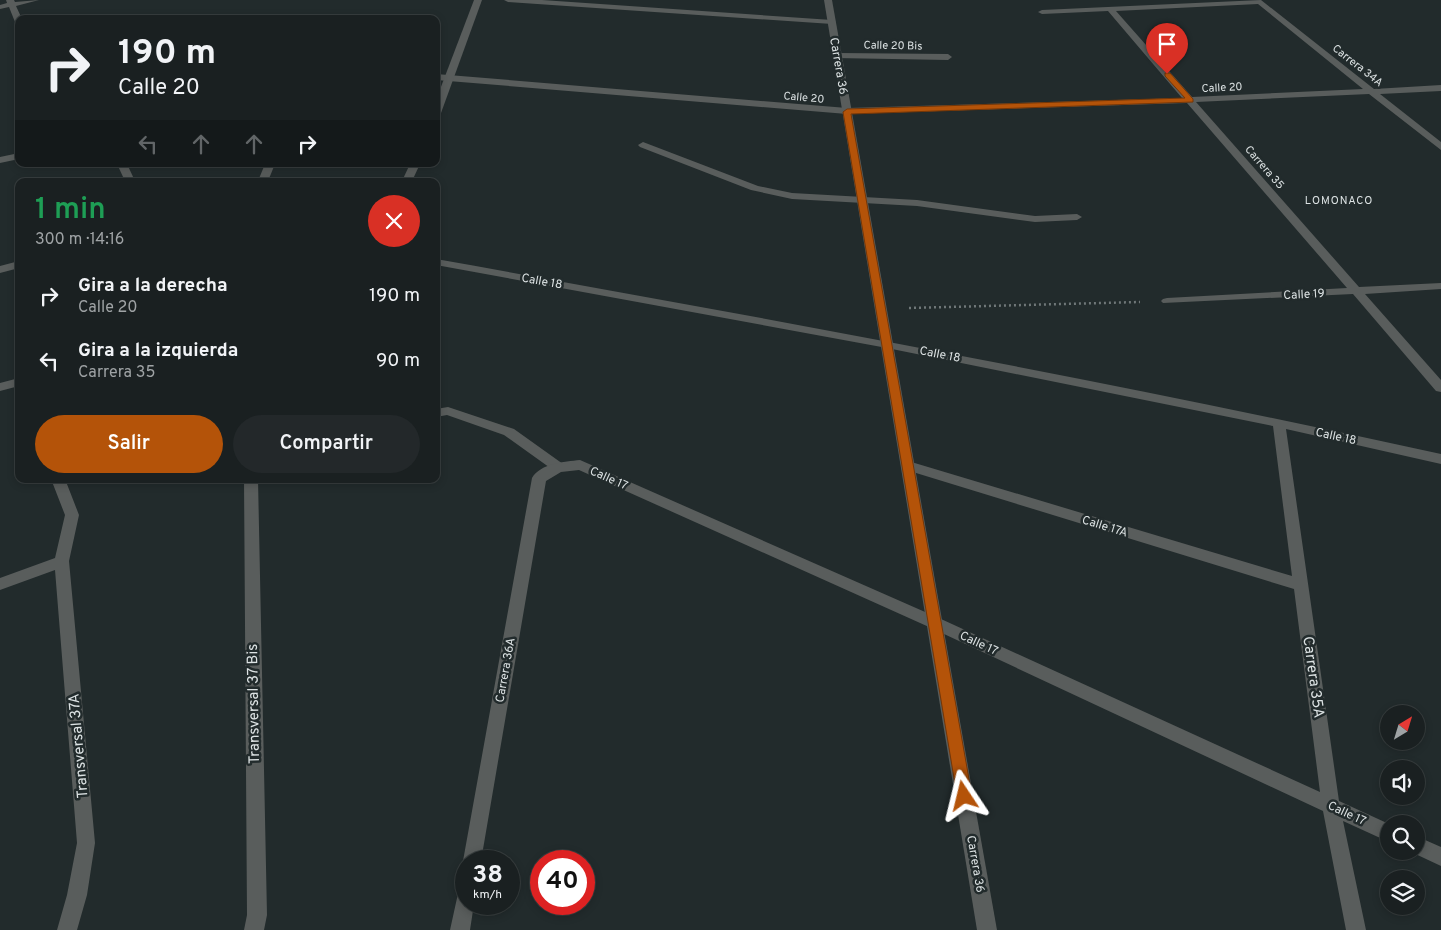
<!DOCTYPE html>
<html lang="es">
<meta charset="utf-8">
<style>
:root{--surface:#1a2021;--page:#23282a;--text:#f1f3f6;--muted:#9fa3a5;--line:#383e3f;--accent:#b45309}
body{margin:0;font-family:Overpass,sans-serif;background:var(--page);color:var(--text);height:100vh;display:flex;flex-direction:column;font-size:19px;white-space:nowrap}
*{box-sizing:border-box;margin:0}
p{font-size:16px;color:var(--muted)}
.icon{flex:none;width:28px;height:28px;fill:none;stroke:currentColor;stroke-width:2;stroke-linecap:round;stroke-linejoin:round}
.map{position:relative;flex:1;overflow:hidden}
.details{position:absolute;left:15px;top:178px;width:425px;height:305px;display:flex;flex-direction:column;background:var(--surface);border-radius:10px;box-shadow:0 2px 8px #0003,0 0 0 1px var(--line)}
.details>*{flex:none}
.guide{position:absolute;left:15px;top:15px;width:425px;height:152px;border-radius:10px;box-shadow:0 2px 8px #0003,0 0 0 1px var(--line);background:#1a2021;color:var(--text);overflow:hidden}
.needle{width:32px;rotate:38deg}
.tools{position:absolute;left:1380px;top:705px;display:grid;gap:10px}
.tools a{display:grid;place-items:center;width:45px;height:45px;border-radius:50%;background:var(--surface);box-shadow:0 2px 8px #0003,0 0 0 1px var(--line);font-size:25px}
.speed{position:absolute;left:455px;top:850px;display:flex;gap:10px;font-size:25px;font-weight:700;text-align:center}
.speed>*{display:grid;place-content:center;width:65px;height:65px;border-radius:50%;background:var(--surface);box-shadow:0 2px 8px #0003,0 0 0 1px var(--line);line-height:1}
.speed small{font-size:12px;font-weight:400}
.speed .limit{border:8px solid #d22;background:#fff;color:#111}
.pin{position:absolute;display:grid;place-items:center;width:42px;height:42px;color:#fff;margin:-51px -21px;border-radius:50% 50% 50% 0;rotate:-45deg;box-shadow:0 0 5px #0007}
.pin .icon{rotate:45deg}
.me{position:absolute;width:55px;margin:-28px;rotate:350deg;stroke-linejoin:round;filter:drop-shadow(0 0 4px #0008)}
.turn{display:flex;align-items:center;gap:18px;height:105px;padding:0 20px;font-size:22px}
.turn .icon{width:65px;height:65px;stroke-width:2.5}
.turn b{display:block;font-size:35px;line-height:42px}
.lanes{display:flex;align-items:center;height:48px;padding:0 20px;background:#0003;justify-content:center;gap:25px;direction:ltr}
.lanes .off{opacity:.35}
.round{display:grid;place-items:center;flex:none;width:52px;height:52px;border-radius:26px;background:var(--page)}
.headline{display:flex;align-items:center;justify-content:space-between;height:85px;padding:0 20px}
h1{font-size:30px;font-weight:600;line-height:38px;color:#1e9e55}
.button{display:flex;gap:10px;margin-top:auto;padding:10px 20px}
.button a{flex:1;height:58px;border-radius:30px;background:var(--accent);color:#fff;font-size:20px;font-weight:600;line-height:58px;text-align:center}
.button a+a{background:var(--page);color:var(--text)}
ul{padding:0;list-style:none}
li{display:flex;align-items:center;gap:15px;height:65px;padding:0 20px}
li div{flex:1}
li b{display:block;font-size:19px}
li em{font-style:normal}
.map>svg:first-child{display:block}
.lines{fill:none;stroke-linecap:round;stroke-linejoin:round}
.path{stroke:#6f7778;stroke-width:2.5;stroke-dasharray:2 3;stroke-linecap:butt}
.service{fill:#595d5c;fill-rule:evenodd}
.minor{fill:#595d5c;fill-rule:evenodd}
.tertiary{fill:#595d5c;fill-rule:evenodd}
.route{fill:#b45309;stroke:#753606}
.labels{text-anchor:middle;stroke-width:5;stroke-linejoin:round;paint-order:stroke}
.far-street-label{font-size:11px;fill:#dce2e3;stroke:#222b2c}
.far-neighbourhood-label{font-size:11px;letter-spacing:1px;fill:#dce2e3;stroke:#222b2c}
.street-label{font-size:12px;fill:#dce2e3;stroke:#222b2c}
.near-street-label{font-size:15px;fill:#dce2e3;stroke:#222b2c}
</style>
<div class="map">
<svg width="1441" height="930" viewBox="0 0 1441 930">
<rect width="100%" height="100%" fill="#222b2c"/>
<g class="lines">
<!-- path -->
<polyline class="path" points="909,308 1140,302"/>
<!-- service -->
<g class="service">
<polygon points="643,142 758,186 792,193 917,200 1035,216 1077,214 1082,217 1077,220 1035,222 917,206 792,199 751,190 640,147 638,145"/>
<polygon points="448,407 514,429 563,464 565,467 563,470 553,470 504,435 447,415 436,417 436,409"/>
</g>
<!-- minor -->
<g class="minor">
<polygon points="6,0 14,0 15,2 39,0 16,6 22,19 19,19 19,24 15,22 9,7 0,9 0,5 7,3"/>
<polygon points="504,0 542,0 832,20 836,22 832,24 508,2"/>
<path d="M1261,0L1374,89L1441,85V91L1380,94L1441,142V150L1369,94L1196,102L1359,287L1441,283V289L1365,294L1441,380V392L1436,391L1353,294L1163,303L1161,301L1163,299L1167,298L1347,288L1187,103L847,114L436,80V74L847,108L1182,98L1108,11L1042,14L1038,12L1042,10ZM1258,4L1363,89L1192,97L1116,11Z"/>
<polygon points="838,53 948,54 952,57 948,60 835,58 835,54"/>
<polygon points="19,153 19,159 0,163 0,157"/>
<polygon points="117,164 127,164 135,181 125,181"/>
<polygon points="265,164 275,164 268,181 258,181"/>
<path d="M436,259C772,319 1108,381 1441,454V464L1286,429L1339,801L1389,824V842L1343,821L1366,930H1346L1323,811L929,627L579,470L561,472L546,481L481,861H466L465,867L463,861L532,478C541,463 564,462 580,460L941,619L1320,792L1294,589L903,469L901,466L903,463L908,461L1292,576L1273,426L887,348L436,265Z"/>
<polygon points="19,261 19,268 0,273 0,266"/>
<polygon points="19,378 19,386 0,391 0,383"/>
<polygon points="51,479 65,479 79,515 69,561 95,843 87,895 77,930 57,930 67,895 77,843 55,570 0,590 0,578 55,558 65,515"/>
<polygon points="1416,836 1441,847 1441,866 1409,851 1416,851"/>
<polygon points="466,887 466,904 474,904 470,930 450,930 459,889"/>
</g>
<!-- tertiary -->
<g class="tertiary">
<polygon points="474,0 482,0 441,113 436,116 436,100"/>
<polygon points="824,0 832,0 997,930 977,930"/>
<polygon points="410,164 420,164 412,181 402,181"/>
<polygon points="244,479 258,479 267,915 264,930 244,930 247,915"/>
</g>
</g>
<!-- route -->
<polygon class="route" points="1165,73 1170,73 1193,99 1193,102 851,114 972,796 969,800 964,802 959,800 957,796 843,112 847,109 1185,98 1165,76"/>
<g class="labels">
<!-- far-street labels -->
<g class="far-street-label">
<text transform="translate(893 45) rotate(1)" y="4">Calle 20 Bis</text>
<text transform="translate(1358 65) rotate(38)" y="4">Carrera 34A</text>
<text transform="translate(1222 87) rotate(-3)" y="4">Calle 20</text>
<text transform="translate(804 97) rotate(5)" y="4">Calle 20</text>
<text transform="translate(1265 167) rotate(49)" y="4">Carrera 35</text>
</g>
<!-- far-neighbourhood labels -->
<g class="far-neighbourhood-label">
<text x="1339" y="204">LOMONACO</text>
</g>
<!-- street labels -->
<g class="street-label">
<text transform="translate(839 66) rotate(80)" y="4">Carrera 36</text>
<text transform="translate(542 281) rotate(10)" y="4">Calle 18</text>
<text transform="translate(1304 294) rotate(-3)" y="4">Calle 19</text>
<text transform="translate(940 354) rotate(11)" y="4">Calle 18</text>
<text transform="translate(1336 436) rotate(12)" y="4">Calle 18</text>
<text transform="translate(609 478) rotate(24)" y="4">Calle 17</text>
<text transform="translate(1105 526) rotate(17)" y="4">Calle 17A</text>
<text transform="translate(979 643) rotate(25)" y="4">Calle 17</text>
<text transform="translate(505 670) rotate(-80)" y="4">Carrera 36A</text>
<text transform="translate(1347 813) rotate(25)" y="4">Calle 17</text>
<text transform="translate(976 864) rotate(80)" y="4">Carrera 36</text>
</g>
<!-- near-street labels -->
<g class="near-street-label">
<text transform="translate(1314 677) rotate(82)" y="5">Carrera 35A</text>
<text transform="translate(253 704) rotate(-91)" y="5">Transversal 37 Bis</text>
<text transform="translate(78 746) rotate(-95)" y="5">Transversal 37A</text>
</g>
</g>
</svg>
<div class="tools">
<a><svg class="needle" viewBox="-14 -14 28 28"><path d="M0-13l5 13h-10z" fill="#e53935"/><path d="M0 13l5-13h-10z" fill="#9fa3a5"/></svg></a>
<a><svg class="icon" aria-label="sound" viewBox="0 0 24 24"><path d="M4 9h4l5-4v14l-5-4H4zM17 9q2 3 0 6"/></svg></a>
<a><svg class="icon" aria-label="search" viewBox="0 0 24 24"><circle cx="10" cy="10" r="6"/><path d="M15 15l6 6"/></svg></a>
<a><svg class="icon" aria-label="layers" viewBox="0 0 24 24"><path d="M12 4l9 5-9 5-9-5zM3 14l9 5 9-5"/></svg></a>
</div>
<div class="speed"><div>38<small>km/h</small></div><div class="limit">40</div></div>
<div class="pin" style="left:1167px;top:74px;background:#d93025"><svg class="icon" aria-label="arrive" viewBox="0 0 24 24"><path d="M6 21V4h12l-3 4 3 4H6"/></svg></div>
<svg class="me" style="left:964px;top:796px" viewBox="-20 -20 40 40"><path d="M0-17L14 15 0 8-14 15z" fill="#b45309" stroke="#fff" stroke-width="4"/></svg>
<div class="guide">
<div class="turn"><svg class="icon" aria-label="right" viewBox="0 0 24 24"><path d="M7 20v-9h11M14 6l5 5-5 5"/></svg><div><b>190 m</b>Calle 20</div></div>
<div class="lanes"><svg class="icon off" aria-label="left" viewBox="0 0 24 24"><path d="M17 20v-9H6M10 6l-5 5 5 5"/></svg><svg class="icon off" aria-label="ahead" viewBox="0 0 24 24"><path d="M12 20V5M6 11l6-6 6 6"/></svg><svg class="icon off" aria-label="ahead" viewBox="0 0 24 24"><path d="M12 20V5M6 11l6-6 6 6"/></svg><svg class="icon" aria-label="right" viewBox="0 0 24 24"><path d="M7 20v-9h11M14 6l5 5-5 5"/></svg></div>
</div>
<section class="details">
<div class="headline"><div><h1>1 min</h1><p>300 m · 14:16</p></div><a class="round" style="background:#d93025;color:#fff"><svg class="icon" aria-label="close" viewBox="0 0 24 24"><path d="M6 6l12 12M18 6L6 18"/></svg></a></div>
<ul>
<li><svg class="icon" aria-label="right" viewBox="0 0 24 24"><path d="M7 20v-9h11M14 6l5 5-5 5"/></svg><div><b>Gira a la derecha</b><p>Calle 20</p></div><em>190 m</em></li>
<li><svg class="icon" aria-label="left" viewBox="0 0 24 24"><path d="M17 20v-9H6M10 6l-5 5 5 5"/></svg><div><b>Gira a la izquierda</b><p>Carrera 35</p></div><em>90 m</em></li>
</ul>
<div class="button"><a>Salir</a><a>Compartir</a></div>
</section>
</div>
